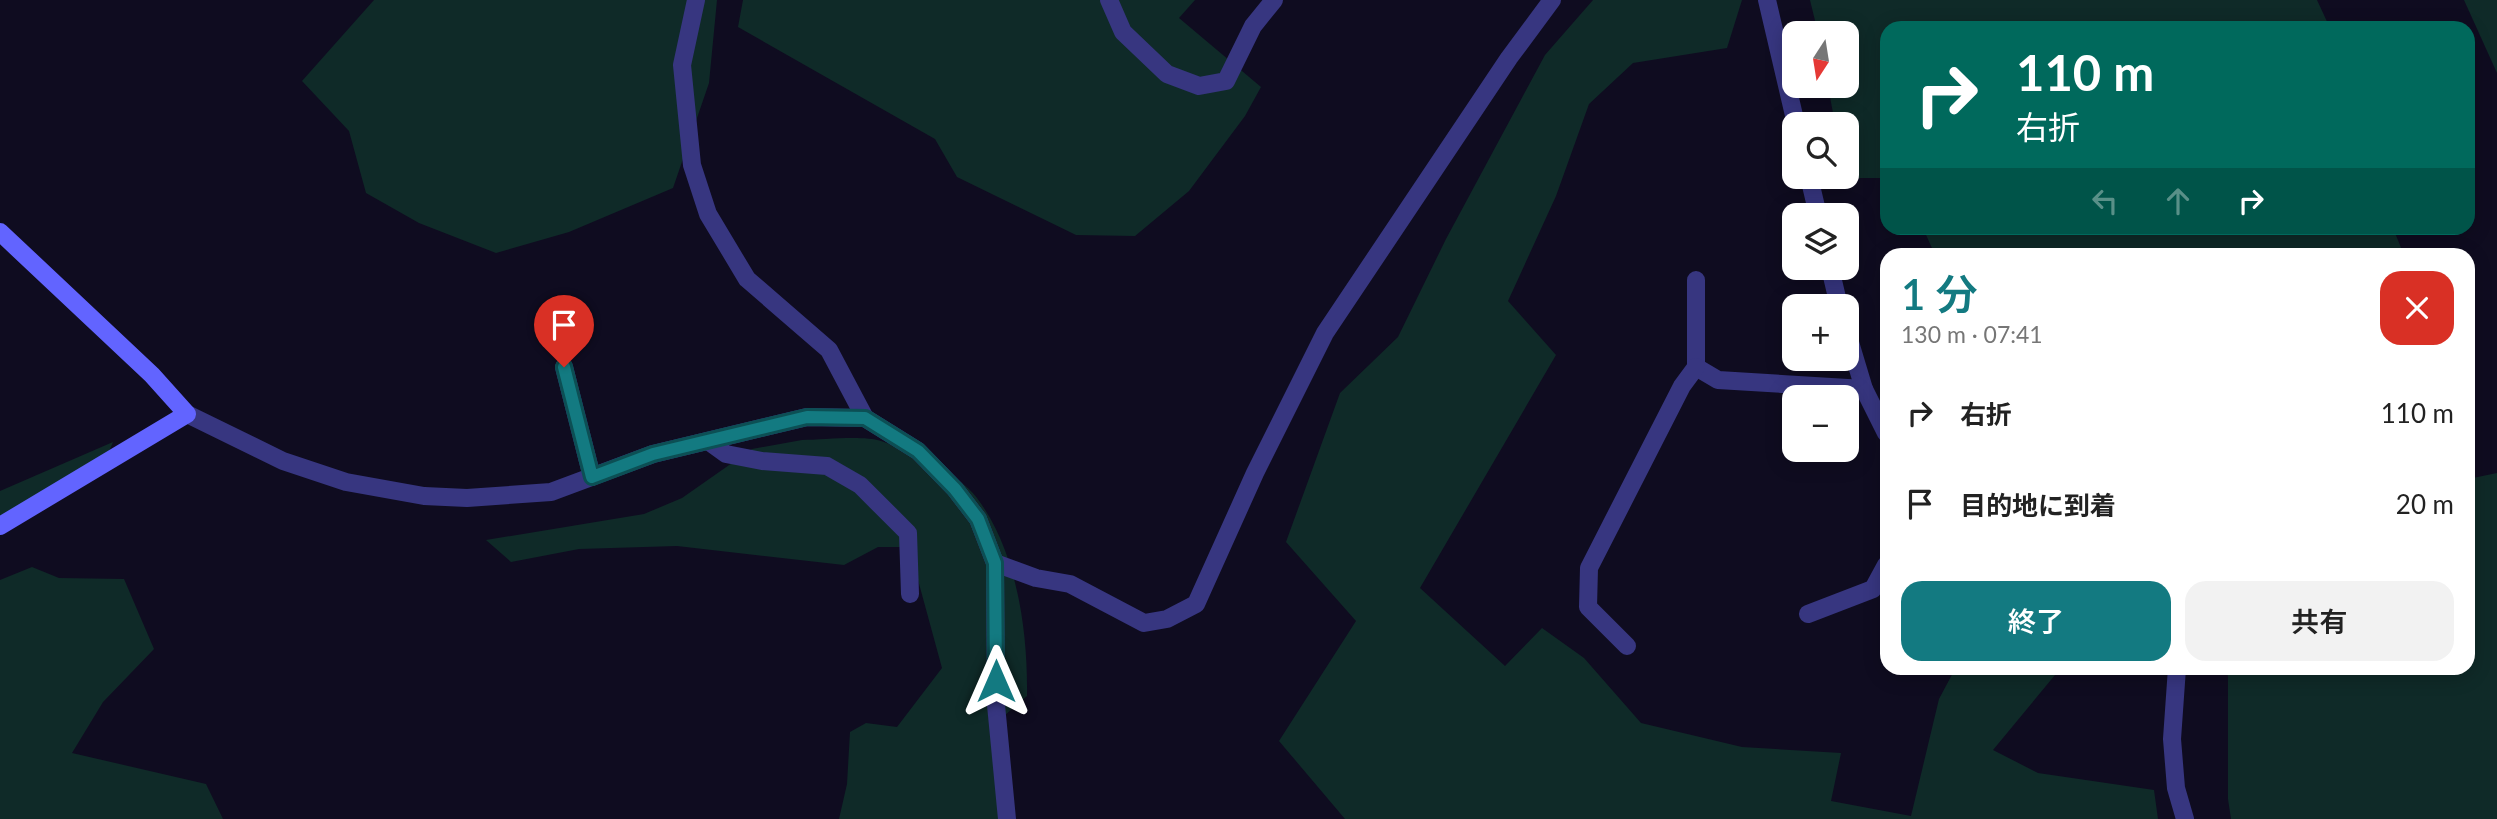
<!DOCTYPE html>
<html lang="ja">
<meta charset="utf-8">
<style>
:root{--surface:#fff;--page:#f2f2f2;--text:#222;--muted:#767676;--accent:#137a81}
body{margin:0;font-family:Lato,"Noto Sans JP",sans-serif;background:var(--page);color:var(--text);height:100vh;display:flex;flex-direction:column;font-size:26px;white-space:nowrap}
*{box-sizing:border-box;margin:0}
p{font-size:23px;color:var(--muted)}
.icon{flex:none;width:38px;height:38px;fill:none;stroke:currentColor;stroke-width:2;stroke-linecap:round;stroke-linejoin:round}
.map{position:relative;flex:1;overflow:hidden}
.panel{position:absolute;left:1880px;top:248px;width:595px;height:427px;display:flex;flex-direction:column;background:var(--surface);border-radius:21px;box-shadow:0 4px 18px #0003}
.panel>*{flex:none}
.guide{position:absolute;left:1880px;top:21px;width:595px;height:214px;border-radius:21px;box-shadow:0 4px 18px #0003;background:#00695c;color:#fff;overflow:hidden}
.needle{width:46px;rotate:192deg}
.tools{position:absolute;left:1782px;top:21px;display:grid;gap:14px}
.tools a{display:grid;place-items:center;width:77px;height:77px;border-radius:14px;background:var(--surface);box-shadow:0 4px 18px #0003;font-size:35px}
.pin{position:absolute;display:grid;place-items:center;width:60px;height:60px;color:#fff;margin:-72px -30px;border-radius:50% 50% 50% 0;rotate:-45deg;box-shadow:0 0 7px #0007}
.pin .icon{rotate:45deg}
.me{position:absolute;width:77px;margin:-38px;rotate:0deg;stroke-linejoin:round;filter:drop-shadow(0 0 5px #0008)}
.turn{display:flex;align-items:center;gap:24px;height:147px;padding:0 21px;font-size:32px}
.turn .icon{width:91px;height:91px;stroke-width:2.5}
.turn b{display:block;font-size:49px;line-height:60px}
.lanes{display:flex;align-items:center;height:66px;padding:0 21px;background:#0003;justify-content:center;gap:35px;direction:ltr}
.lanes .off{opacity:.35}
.round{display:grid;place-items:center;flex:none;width:74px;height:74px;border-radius:21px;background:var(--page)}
.head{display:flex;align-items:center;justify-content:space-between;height:119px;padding:0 21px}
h1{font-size:42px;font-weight:600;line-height:52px;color:var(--accent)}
.button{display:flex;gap:14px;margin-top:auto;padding:14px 21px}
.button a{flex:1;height:80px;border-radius:21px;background:var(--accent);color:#fff;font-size:28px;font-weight:600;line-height:80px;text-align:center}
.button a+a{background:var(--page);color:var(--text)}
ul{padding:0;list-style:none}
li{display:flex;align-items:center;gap:21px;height:91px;padding:0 21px}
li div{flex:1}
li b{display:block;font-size:26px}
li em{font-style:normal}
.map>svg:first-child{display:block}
.green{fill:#0f2a28}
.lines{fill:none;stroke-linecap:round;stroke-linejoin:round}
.street{stroke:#373680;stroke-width:18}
.secondary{stroke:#6264ff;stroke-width:18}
.route-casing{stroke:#0c4f54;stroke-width:18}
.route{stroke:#137a81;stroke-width:12}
</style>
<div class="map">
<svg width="2497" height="819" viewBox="0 0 2497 819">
<rect width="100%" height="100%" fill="#0f0c20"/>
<!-- green -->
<g class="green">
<polygon points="374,0 717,0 709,83 673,188 569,232 496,253 419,223 366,193 349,131 302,81"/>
<polygon points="743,0 1195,0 1179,18 1261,87 1245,116 1189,191 1135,236 1076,235 957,177 935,139 738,27"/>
<polygon points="1593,0 1742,0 1727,48 1633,63 1589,104 1556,196 1508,301 1556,355 1420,588 1505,666 1542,628 1584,658 1641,723 1742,747 1841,753 1831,801 1911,816 1939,699 1955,669 2060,669 1993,750 2038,773 2154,790 2158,819 1345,819 1279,741 1356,621 1286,542 1340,393 1398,337 1446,239 1545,55"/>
<polygon points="1810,0 2317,0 2330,28 1886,28 1886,178 1845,178 1846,124 1835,124 1828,86 1846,86 1846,33 1818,33"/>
<polygon points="2464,0 2497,0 2497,73"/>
<polygon points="1923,228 2393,228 2404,255 1935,255"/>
<path d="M802,440C823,440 862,435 881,441C911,451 958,473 977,498C1017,551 1028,631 1027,696L997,722L1000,819H839L847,784L850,732L866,723L897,727L942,668L909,547H878L844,565L677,546L579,549L511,562L486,540L644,514L682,498L752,449Z"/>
<polygon points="113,442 103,466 0,525 0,491"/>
<polygon points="2497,473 2497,819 2231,819 2228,799 2228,676 2224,669 2468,668 2468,479"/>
<polygon points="32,567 59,578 124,579 154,649 103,702 72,753 206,784 223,819 0,819 0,580"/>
</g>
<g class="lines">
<!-- street -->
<g class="street">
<polyline points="696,0 682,65 692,165 708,214 747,279 829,350 865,418"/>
<polyline points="1109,0 1123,32 1167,74 1199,86 1226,81 1253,26 1274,0"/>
<polyline points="1767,0 1796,124"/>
<polyline points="1809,177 1818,215"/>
<polyline points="1830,268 1839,306"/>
<polyline points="1696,280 1696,367 1718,380 1864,389"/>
<polyline points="1846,329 1864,389 1886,433"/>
<polyline points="564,367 592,477"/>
<polyline points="187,414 283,461 346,482 424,496 467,498 551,492 653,454 807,417 865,418 918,451 955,489 978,519 995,563 996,705 1007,819"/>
<polyline points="708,441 726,454 762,461 827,466 860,485 908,533 910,594"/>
<polyline points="995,563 1036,578 1070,584 1144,623 1167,619 1196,604 1255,473 1325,333 1509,58 1552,0"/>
<polyline points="1808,614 1873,589 1886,565"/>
<polyline points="1627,646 1588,607 1589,568 1682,386 1696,367"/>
<polyline points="2177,668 2172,739 2176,788 2185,819"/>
</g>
<!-- secondary -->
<polyline class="secondary" points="0,232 152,375 187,414 0,526"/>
</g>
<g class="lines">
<defs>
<polyline id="route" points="564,367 592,477 653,454 807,417 865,418 918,451 955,489 978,519 995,563 996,681"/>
</defs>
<!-- route casing -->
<use href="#route" class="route-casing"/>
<!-- route -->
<use href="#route" class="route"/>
</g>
</svg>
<div class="tools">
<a><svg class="needle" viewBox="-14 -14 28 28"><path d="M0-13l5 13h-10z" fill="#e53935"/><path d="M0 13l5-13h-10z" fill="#767676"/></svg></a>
<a><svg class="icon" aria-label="search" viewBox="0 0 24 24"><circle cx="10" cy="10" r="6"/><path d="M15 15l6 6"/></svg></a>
<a><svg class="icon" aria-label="layers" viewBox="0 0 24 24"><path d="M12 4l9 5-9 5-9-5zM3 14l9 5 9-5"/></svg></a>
<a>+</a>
<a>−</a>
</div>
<div class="pin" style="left:564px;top:367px;background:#d93025"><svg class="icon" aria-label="arrive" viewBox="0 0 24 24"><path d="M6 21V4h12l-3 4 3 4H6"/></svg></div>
<svg class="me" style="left:996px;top:681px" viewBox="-20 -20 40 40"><path d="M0-17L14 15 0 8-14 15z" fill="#137a81" stroke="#fff" stroke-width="4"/></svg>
<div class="guide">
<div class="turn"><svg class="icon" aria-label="right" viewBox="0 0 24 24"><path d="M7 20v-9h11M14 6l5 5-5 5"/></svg><div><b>110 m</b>右折</div></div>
<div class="lanes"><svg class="icon off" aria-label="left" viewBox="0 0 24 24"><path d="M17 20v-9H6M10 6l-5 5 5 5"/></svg><svg class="icon off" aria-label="ahead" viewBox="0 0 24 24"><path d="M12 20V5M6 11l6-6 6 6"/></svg><svg class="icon" aria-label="right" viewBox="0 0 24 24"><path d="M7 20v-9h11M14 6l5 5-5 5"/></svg></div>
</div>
<section class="panel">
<div class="head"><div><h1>1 分</h1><p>130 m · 07:41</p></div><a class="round" style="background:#d93025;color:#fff"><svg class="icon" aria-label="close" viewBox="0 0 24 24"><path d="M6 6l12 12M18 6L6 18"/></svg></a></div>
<ul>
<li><svg class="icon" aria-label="right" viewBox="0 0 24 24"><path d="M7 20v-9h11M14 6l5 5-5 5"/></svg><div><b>右折</b></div><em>110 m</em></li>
<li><svg class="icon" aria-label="arrive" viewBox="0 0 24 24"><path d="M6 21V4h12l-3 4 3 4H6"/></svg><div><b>目的地に到着</b></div><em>20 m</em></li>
</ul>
<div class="button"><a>終了</a><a>共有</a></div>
</section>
</div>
